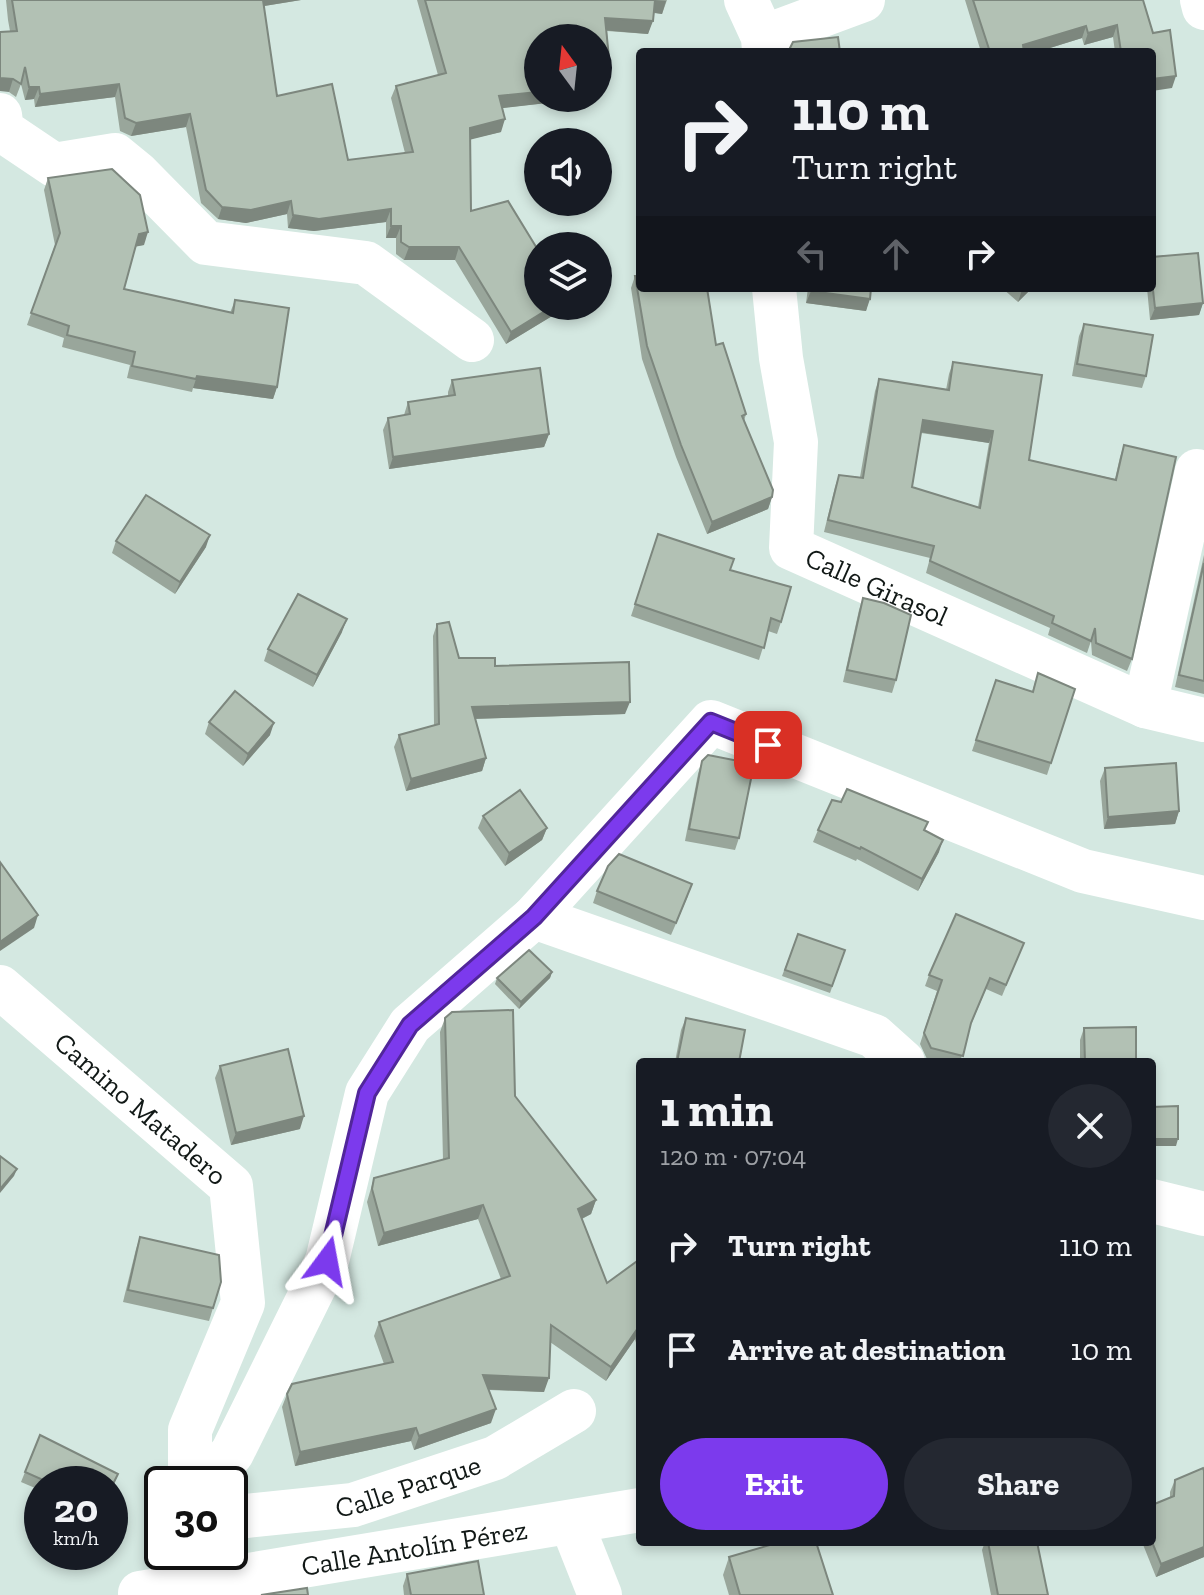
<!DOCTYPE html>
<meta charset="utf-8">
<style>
:root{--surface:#171b24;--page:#242831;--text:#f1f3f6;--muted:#9ea1a6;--accent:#7c3aed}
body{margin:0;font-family:"Zilla Slab",serif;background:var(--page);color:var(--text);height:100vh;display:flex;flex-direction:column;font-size:30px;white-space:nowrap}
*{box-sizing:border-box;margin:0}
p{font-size:26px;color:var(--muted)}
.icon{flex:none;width:44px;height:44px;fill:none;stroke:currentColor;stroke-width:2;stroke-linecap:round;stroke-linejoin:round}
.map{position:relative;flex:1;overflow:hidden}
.side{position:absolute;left:636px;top:1058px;width:520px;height:488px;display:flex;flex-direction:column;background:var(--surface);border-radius:8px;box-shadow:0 4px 12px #0003}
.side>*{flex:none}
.top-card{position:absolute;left:636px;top:48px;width:520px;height:244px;border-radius:8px;box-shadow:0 4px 12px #0003;background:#171b24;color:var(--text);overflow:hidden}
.needle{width:52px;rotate:345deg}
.buttons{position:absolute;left:524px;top:24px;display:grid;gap:16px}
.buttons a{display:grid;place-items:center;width:88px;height:88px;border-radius:50%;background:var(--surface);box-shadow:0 4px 12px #0003;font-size:40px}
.speed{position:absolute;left:24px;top:1466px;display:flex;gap:16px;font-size:40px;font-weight:700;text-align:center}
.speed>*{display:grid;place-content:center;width:104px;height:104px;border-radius:50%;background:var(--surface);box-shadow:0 4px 12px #0003;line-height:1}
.speed small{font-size:20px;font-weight:400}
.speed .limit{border:4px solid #111;border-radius:12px;background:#fff;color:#111}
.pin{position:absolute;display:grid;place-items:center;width:68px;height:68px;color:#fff;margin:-34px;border-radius:16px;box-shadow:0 4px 12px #0006}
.me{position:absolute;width:88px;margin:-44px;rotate:13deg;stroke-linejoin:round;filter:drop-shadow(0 0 6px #0008)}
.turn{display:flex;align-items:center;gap:28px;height:168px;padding:0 24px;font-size:36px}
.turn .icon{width:104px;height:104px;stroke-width:2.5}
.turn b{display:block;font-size:56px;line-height:68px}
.lanes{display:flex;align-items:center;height:76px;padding:0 24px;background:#0003;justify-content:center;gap:40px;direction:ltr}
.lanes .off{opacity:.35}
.round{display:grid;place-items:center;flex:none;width:84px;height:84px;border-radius:42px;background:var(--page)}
.head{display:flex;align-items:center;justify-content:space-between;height:136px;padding:0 24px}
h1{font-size:48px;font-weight:800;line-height:60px}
.cta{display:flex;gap:16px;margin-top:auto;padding:16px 24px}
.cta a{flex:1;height:92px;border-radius:48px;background:var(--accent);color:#fff;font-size:32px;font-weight:800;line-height:92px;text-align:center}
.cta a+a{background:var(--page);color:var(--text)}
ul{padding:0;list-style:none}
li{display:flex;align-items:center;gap:24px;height:104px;padding:0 24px}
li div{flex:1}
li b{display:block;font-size:30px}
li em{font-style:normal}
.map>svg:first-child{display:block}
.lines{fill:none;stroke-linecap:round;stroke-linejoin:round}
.minor{stroke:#fff;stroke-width:44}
.wall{fill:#99a69b;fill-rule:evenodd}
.shaded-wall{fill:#7d877e}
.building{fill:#b2c1b4;stroke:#7d877e;stroke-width:2;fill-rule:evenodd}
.route-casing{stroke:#51269a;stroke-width:20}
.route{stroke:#7c3aed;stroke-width:14}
.labels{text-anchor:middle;stroke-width:6;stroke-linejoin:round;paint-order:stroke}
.street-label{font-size:28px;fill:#111816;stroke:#fff}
</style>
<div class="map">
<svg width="1204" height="1595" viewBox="0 0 1204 1595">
<rect width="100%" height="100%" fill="#d4e8e1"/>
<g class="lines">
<!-- minor -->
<g class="minor">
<polyline points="746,0 763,37 764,52"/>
<polyline points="1202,0 1204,8"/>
<polyline points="763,37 863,0"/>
<polyline points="0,115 2,130 54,165 115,155 137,173 206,243 366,263 472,340"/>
<path id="s1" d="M774,288L781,358L796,442L791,548L1145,706L1204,720"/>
<polyline points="1145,706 1197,471"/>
<polyline points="534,917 874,1036 903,1062"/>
<path id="s2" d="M0,987L231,1186L243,1303L190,1430V1484"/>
<polyline points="1152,1201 1204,1214"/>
<polyline points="205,1484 232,1453 327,1261 367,1093 410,1025 534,917 711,722 1083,871 1204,898"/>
<path id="s3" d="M230,1512L246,1516L353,1505L495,1458L574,1411"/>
<polyline points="571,1522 600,1595"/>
<path id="s4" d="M140,1593L640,1510"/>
</g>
</g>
<!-- wall -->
<g class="wall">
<polygon points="6,0 301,0 264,6 277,96 348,160 405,153 391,98 396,86 438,75 417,0 667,0 662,14 654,13 648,34 607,31 610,68 606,81 598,86 598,38 573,100 502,108 501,132 470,139 471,211 562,310 506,344 455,260 404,260 396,254 396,238 386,238 386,222 314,231 288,228 287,214 246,223 218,219 201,203 186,127 131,136 120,131 115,97 35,107 34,99 25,100 21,84 16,97 9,92 10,31 8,20"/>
<polygon points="965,0 1143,0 1153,33 1172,88 1152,52 1115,52 1113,37 1084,45 1082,38 1037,52 981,52"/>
<polygon points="48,178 144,245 136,246 124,289 230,313 235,300 277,387 273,399 193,388 192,392 127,378 130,365 62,347 64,338 27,325 55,245 44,190"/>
<polygon points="1152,257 1203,303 1199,315 1150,320 1147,288 1152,288"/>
<polygon points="635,276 716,345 746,414 744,421 772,497 768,509 707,534 676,457 642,359 631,288"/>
<polygon points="808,288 871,288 866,311 806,303"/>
<polygon points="1002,288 1032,288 1018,302"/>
<polygon points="1084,324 1146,376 1142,388 1072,376 1079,336"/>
<path d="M953,362L1029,460L1115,479L1120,457L1124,445L1132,659L1127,671L1092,655L1091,641L1087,653L1048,635L1050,628L926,573L930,558L824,532L835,487L839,475L860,477L875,391L879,379L946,390L949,374ZM921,433L989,443L978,507L912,487Z"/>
<polygon points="452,380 549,434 544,447 389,469 383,430 388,418 404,415 408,402 448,396 448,392"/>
<polygon points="658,534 730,570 781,622 777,634 768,631 759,660 631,616"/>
<polygon points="116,541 206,547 175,594 112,553"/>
<polygon points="1204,555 1204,694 1175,687"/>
<polygon points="863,598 896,680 892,693 843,682 859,610"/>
<polygon points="437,624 459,658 495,666 625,714 475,719 486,758 482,771 406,791 394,747 399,735 434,725 433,636"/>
<polygon points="342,632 313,687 264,661 268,649"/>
<polygon points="1038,673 1075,689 1047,775 972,751 996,680 1032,692"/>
<polygon points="209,722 270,735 243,766 205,734"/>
<polygon points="702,761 739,838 735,850 685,841 698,774"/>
<polygon points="1105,768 1179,811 1175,824 1104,829 1100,781"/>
<polygon points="483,816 547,828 542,840 505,866 478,828"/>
<polygon points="818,830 925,830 939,852 918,891 857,859 856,861 813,842"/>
<polygon points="597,891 688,896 671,935 593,903"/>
<polygon points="798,934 845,950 830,993 782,976"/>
<polygon points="1024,943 1002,996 986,989 970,1027 960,1062 938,1062 927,1059 920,1044 937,991 925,986 929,975"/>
<polygon points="552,972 550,978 519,1009 495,984 497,978"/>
<polygon points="445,1018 515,1096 596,1200 591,1214 582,1219 607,1283 640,1259 640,1357 635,1339 606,1381 550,1342 544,1392 489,1390 491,1423 414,1450 411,1441 295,1466 282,1407 287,1394 384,1364 374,1336 379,1322 501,1279 478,1219 378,1246 367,1202 374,1178 443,1160 440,1032"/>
<polygon points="686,1018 739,1062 675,1062 681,1030"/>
<polygon points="1084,1028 1136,1062 1080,1062 1080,1040"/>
<polygon points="220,1066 300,1129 231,1145 215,1078"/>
<polygon points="140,1237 213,1308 209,1321 123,1302 136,1249"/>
<polygon points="40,1435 118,1474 114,1484 42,1484 42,1491 21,1482"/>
<polygon points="1204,1471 1204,1557 1156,1577 1142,1542 1152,1542 1170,1497 1170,1492 1175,1480"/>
<polygon points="985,1542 1037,1542 1048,1595 991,1595 982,1550"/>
<polygon points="729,1557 833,1595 729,1595 723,1575"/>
<polygon points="407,1574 484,1595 404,1595 403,1586"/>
</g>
<!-- shaded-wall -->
<g class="shaded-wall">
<polygon points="261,0 301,0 258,7"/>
<polygon points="655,0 666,1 662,14 650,12"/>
<polygon points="605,18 653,21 648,34 601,30"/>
<polygon points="1117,25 1113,37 1084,45 1088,33"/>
<polygon points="1086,26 1082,38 1037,52 1020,52 1023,45"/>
<polygon points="610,68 606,81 598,86 598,75"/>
<polygon points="1176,76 1172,88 1152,91 1152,79"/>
<polygon points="0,78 13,79 9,92 0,91"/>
<polygon points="119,84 115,97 35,107 40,94"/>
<polygon points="29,87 39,87 34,99 25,100"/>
<polygon points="538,92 538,98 576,98 573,100 495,109 499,96"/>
<polygon points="190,114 186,127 131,136 136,123"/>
<polygon points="505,119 501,132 465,141 470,128"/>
<polygon points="291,201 287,214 246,223 218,219 222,207"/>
<polygon points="391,209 386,222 314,231 288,228 293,215"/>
<polygon points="391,226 401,226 396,238 386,238"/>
<polygon points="148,232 144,245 134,247 139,234"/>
<polygon points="409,247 459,247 455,260 404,260"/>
<polygon points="1024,288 1032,288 1018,302 1022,290"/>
<polygon points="811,291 870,299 866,311 806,303"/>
<polygon points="1203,303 1199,315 1150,320 1155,308"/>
<polygon points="553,306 564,306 562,310 506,344 511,332"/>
<polygon points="197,376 277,387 273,399 193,388"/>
<polygon points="923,420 993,431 989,443 919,432"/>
<polygon points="549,434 544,447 389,469 393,457"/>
<polygon points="772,497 768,509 707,534 712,522"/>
<polygon points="210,535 206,547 175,594 180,582"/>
<polygon points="347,619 342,632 313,687 317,675"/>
<polygon points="630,702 625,714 468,719 472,707"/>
<polygon points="274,723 270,735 243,766 248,754"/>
<polygon points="486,758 482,771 406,791 411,779"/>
<polygon points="1179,811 1175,824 1104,829 1108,817"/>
<polygon points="547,828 542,840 505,866 509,853"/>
<polygon points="943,840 939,852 918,891 922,879"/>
<polygon points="38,915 34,928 0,951 0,942"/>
<polygon points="552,972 550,978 519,1009 521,1002"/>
<polygon points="304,1116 300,1129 231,1145 236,1133"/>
<polygon points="1152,1139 1178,1139 1176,1146 1152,1146"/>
<polygon points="17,1169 14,1176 0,1193 0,1189"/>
<polygon points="596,1200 591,1214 573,1223 578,1209"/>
<polygon points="483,1205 478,1219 378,1246 384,1233"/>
<polygon points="640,1325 635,1339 606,1381 611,1367"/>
<polygon points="483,1375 549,1378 544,1392 478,1389"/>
<polygon points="496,1409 491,1423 414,1450 419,1436"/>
<polygon points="416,1428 411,1441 295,1466 300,1452"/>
<polygon points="1204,1547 1204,1557 1156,1577 1161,1564"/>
</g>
<!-- building -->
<g class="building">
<polygon points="12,0 263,0 277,96 332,84 348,160 413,152 396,86 446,73 425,0 655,0 653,21 605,18 610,68 598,75 598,38 538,38 538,92 499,96 505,119 470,128 471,211 508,201 538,250 538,306 553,306 511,332 459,247 409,247 401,242 401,226 391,226 391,209 319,219 293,215 291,201 251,210 222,207 206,190 190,114 136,123 125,118 119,84 40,94 39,87 29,87 25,67 21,84 13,79 0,78 0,32 17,31"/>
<polygon points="973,0 1143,0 1153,33 1170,30 1176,76 1152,79 1152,52 1121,52 1117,25 1088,33 1086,26 1023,45 1024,52 990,52"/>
<polygon points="838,37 840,52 788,52 793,42"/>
<polygon points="112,169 140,195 148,232 139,234 124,289 233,313 235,300 289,308 277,387 197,376 196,379 132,366 135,352 67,335 69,326 31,313 60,233 48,178"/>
<polygon points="1198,253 1203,303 1155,308 1152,281 1152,257"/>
<polygon points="635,276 640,276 640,288 707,288 716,345 723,343 746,414 742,416 773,490 772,497 712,522 681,445 647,346"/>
<polygon points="811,288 871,288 870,299 811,291"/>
<polygon points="1084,324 1153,335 1146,376 1077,364"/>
<path d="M953,362L1042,375L1029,460L1116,480L1124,445L1176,457L1132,659L1096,643L1095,628L1091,641L1052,623L1054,616L930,561L934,546L828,520L839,475L863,478L879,379L949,390ZM923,420L993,431L980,508L912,487Z"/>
<polygon points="540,368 549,434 393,457 388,418 410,414 408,402 455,395 452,380"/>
<polygon points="146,495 210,535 180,582 116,541"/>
<polygon points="658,534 734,559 730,570 791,587 781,622 771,618 764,648 635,604"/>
<polygon points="1204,563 1204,681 1179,675"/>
<polygon points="298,594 347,619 317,675 268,649"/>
<polygon points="863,598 884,603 911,615 896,680 847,670"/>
<polygon points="449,622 459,658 495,658 495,666 629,662 630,702 472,707 486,758 411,779 399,735 439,724 437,624"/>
<polygon points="1038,673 1075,689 1051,763 976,740 996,680 1033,692"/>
<polygon points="235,691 274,723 248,754 209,722"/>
<polygon points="708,755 754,764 739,838 689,829 702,761"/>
<polygon points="1176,763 1179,811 1108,817 1105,768"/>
<polygon points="847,789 928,822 924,830 943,840 922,879 861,847 860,849 818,830 832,800 841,802"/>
<polygon points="520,790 547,828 509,853 483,816"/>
<polygon points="619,854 692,884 676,923 597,891 608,866"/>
<polygon points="0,862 38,915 0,942"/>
<polygon points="956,914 1024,943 1006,985 990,978 971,1023 963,1056 931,1048 924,1033 942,980 929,975"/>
<polygon points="798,934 845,950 832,986 785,970"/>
<polygon points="529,950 552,972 521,1002 497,978"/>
<polygon points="513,1010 515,1096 596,1200 578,1209 607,1283 640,1259 640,1327 640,1325 611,1367 551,1325 549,1378 483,1375 496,1409 419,1436 416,1428 300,1452 287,1394 292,1384 393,1362 379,1322 510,1276 483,1205 384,1233 372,1189 374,1178 449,1158 445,1018 452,1012"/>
<polygon points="686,1018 745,1030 739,1062 677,1062"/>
<polygon points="1136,1027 1136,1062 1085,1062 1084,1028"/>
<polygon points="288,1049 304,1116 236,1133 220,1066"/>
<polygon points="1178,1106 1178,1139 1152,1139 1152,1107"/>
<polygon points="0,1156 17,1169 0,1189"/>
<polygon points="140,1237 219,1255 221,1282 213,1308 128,1290"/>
<polygon points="40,1435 118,1474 110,1490 110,1484 52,1484 25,1472"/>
<polygon points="1203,1468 1204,1471 1204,1547 1161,1564 1152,1542 1152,1505 1174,1496 1175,1480"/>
<polygon points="780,1542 816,1542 833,1595 740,1595 729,1557"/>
<polygon points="988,1542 1037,1542 1048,1595 998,1595"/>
<polygon points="478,1561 484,1595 411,1595 407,1574"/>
<polygon points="307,1588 308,1595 261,1595"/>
</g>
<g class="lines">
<defs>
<polyline id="route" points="327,1261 367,1093 410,1025 534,917 711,722 768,745"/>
</defs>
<!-- route casing -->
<use href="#route" class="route-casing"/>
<!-- route -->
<use href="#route" class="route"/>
</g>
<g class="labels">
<!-- street labels -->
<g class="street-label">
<text dy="10" stroke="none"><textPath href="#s1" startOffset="356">Calle Girasol</textPath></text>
<text dy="10" stroke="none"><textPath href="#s2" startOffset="186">Camino Matadero</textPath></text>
<text dy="10" stroke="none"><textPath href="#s3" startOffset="182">Calle Parque</textPath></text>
<text dy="10" stroke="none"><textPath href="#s4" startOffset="278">Calle Antolín Pérez</textPath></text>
</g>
</g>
</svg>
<div class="buttons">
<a><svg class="needle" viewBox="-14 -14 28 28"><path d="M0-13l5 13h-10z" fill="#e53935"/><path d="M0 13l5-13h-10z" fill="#9ea1a6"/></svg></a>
<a><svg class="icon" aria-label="sound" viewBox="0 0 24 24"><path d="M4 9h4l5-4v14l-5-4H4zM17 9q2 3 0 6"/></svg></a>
<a><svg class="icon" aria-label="layers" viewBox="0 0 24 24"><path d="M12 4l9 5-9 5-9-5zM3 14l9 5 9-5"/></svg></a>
</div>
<div class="speed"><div>20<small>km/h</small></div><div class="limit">30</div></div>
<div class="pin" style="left:768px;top:745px;background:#d93025"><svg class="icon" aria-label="arrive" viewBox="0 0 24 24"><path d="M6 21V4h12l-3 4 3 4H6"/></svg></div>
<svg class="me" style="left:327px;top:1261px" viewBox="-20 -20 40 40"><path d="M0-17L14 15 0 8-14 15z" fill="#7c3aed" stroke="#fff" stroke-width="4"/></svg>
<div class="top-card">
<div class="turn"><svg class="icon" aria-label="right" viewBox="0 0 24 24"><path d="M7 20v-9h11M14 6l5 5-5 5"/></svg><div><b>110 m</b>Turn right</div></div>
<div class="lanes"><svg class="icon off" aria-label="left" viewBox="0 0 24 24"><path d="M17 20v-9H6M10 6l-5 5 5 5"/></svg><svg class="icon off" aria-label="ahead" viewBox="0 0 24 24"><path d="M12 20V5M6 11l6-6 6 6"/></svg><svg class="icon" aria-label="right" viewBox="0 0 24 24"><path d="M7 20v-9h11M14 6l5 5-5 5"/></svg></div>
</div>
<section class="side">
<div class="head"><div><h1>1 min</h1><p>120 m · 07:04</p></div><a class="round"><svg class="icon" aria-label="close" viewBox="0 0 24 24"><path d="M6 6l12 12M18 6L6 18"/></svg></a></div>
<ul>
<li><svg class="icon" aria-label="right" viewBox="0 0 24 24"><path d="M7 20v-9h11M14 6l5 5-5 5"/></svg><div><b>Turn right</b></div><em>110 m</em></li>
<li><svg class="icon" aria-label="arrive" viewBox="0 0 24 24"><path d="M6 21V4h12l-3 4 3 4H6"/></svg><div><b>Arrive at destination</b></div><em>10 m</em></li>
</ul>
<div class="cta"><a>Exit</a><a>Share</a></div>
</section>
</div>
